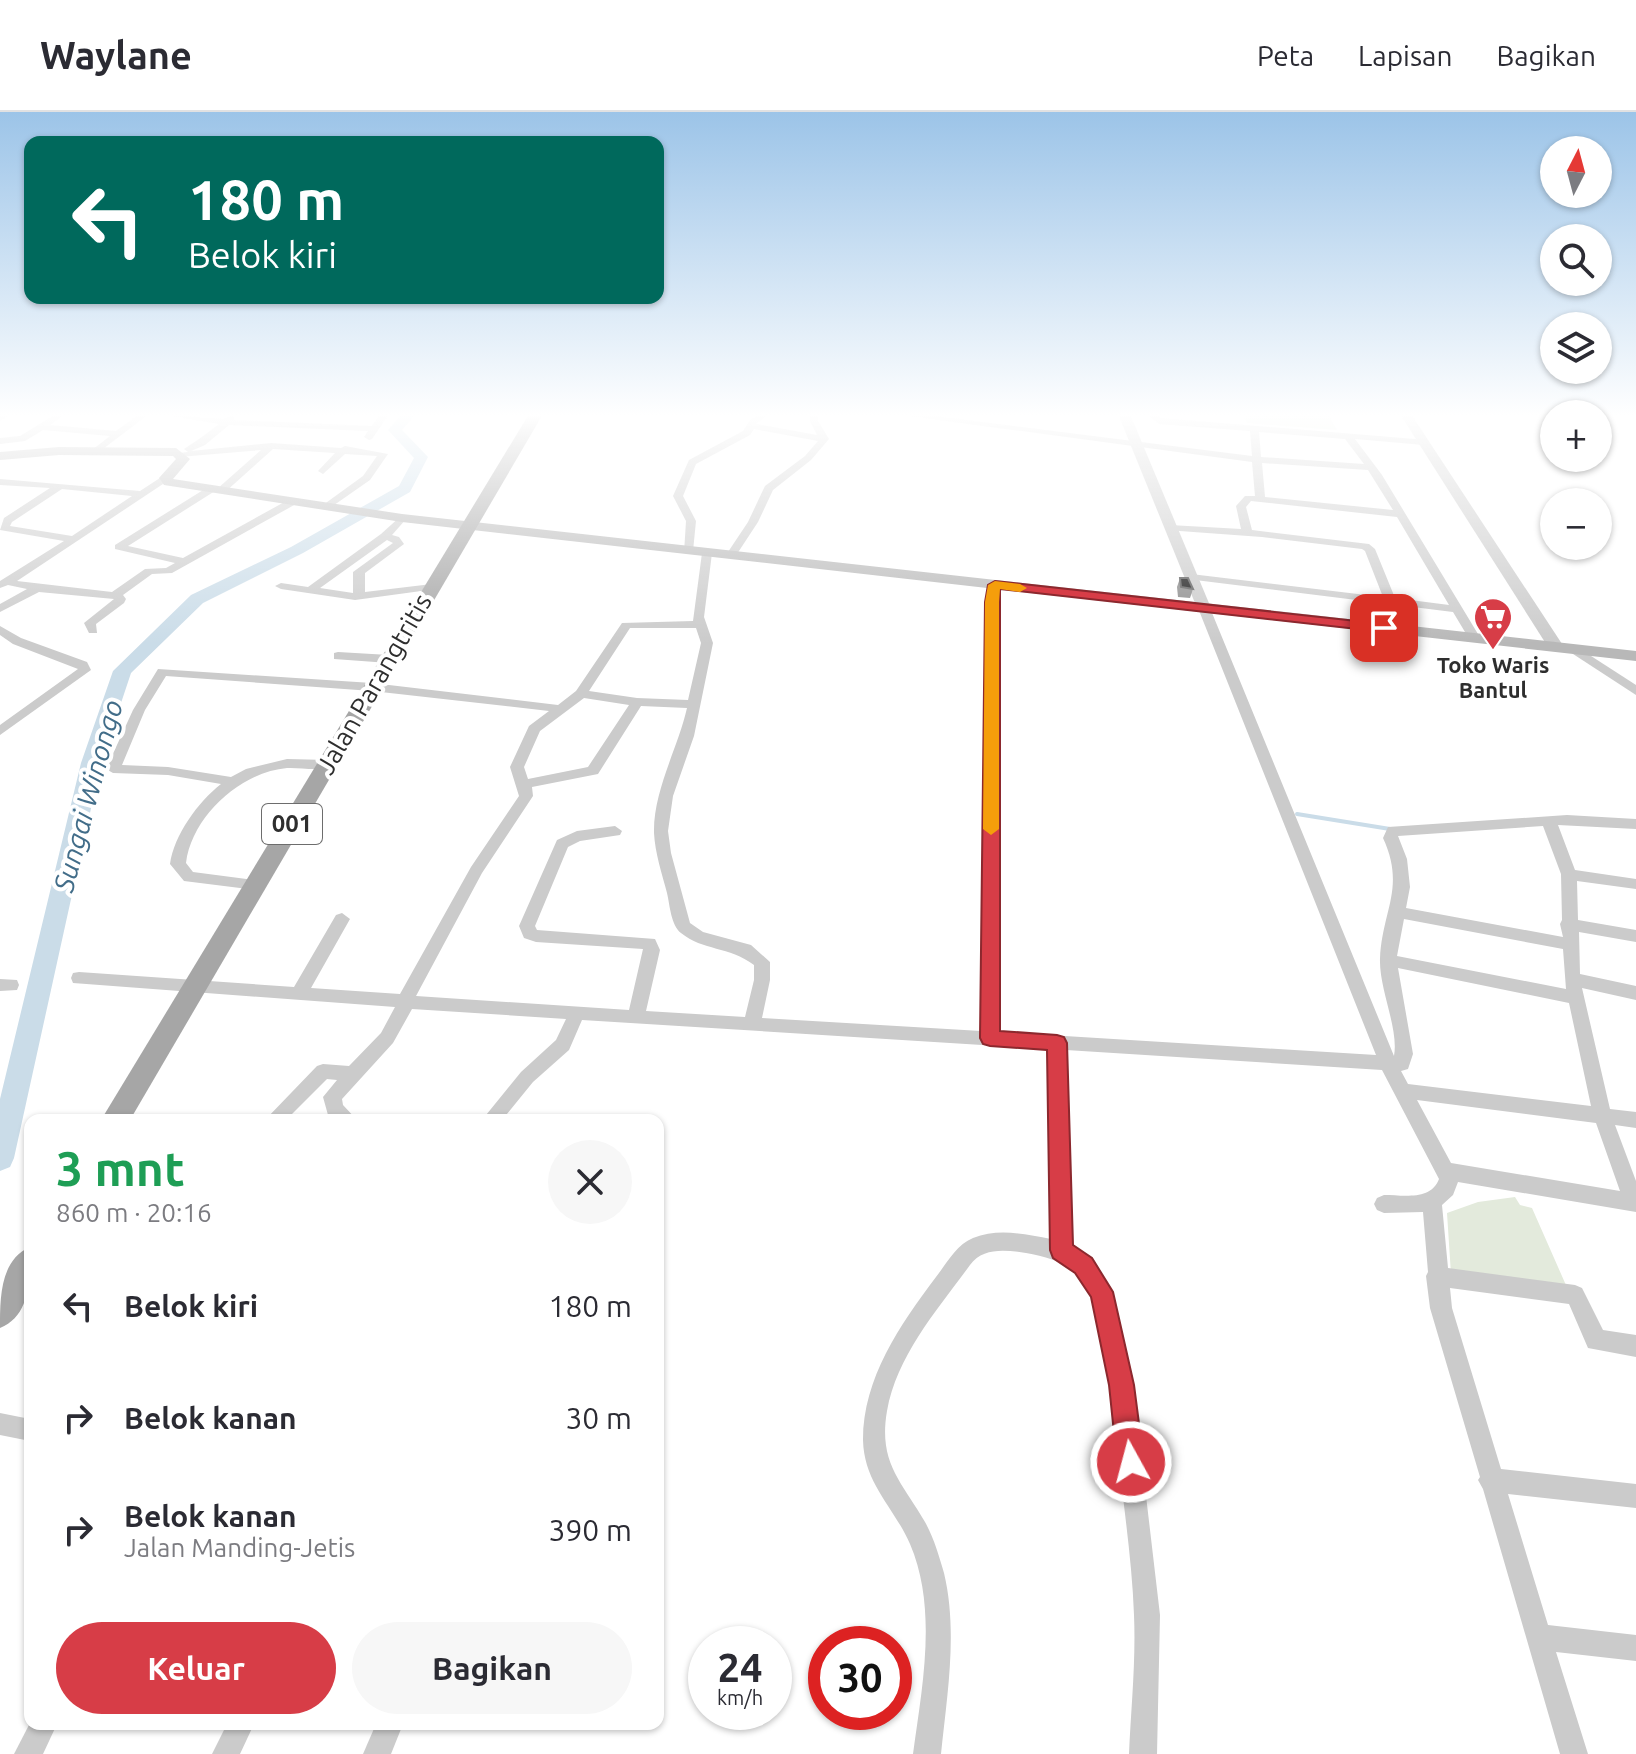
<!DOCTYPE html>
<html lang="id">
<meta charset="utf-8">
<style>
:root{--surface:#fff;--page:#f7f7f7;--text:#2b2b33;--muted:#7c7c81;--line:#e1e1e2;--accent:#d73d47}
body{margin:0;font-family:Ubuntu,sans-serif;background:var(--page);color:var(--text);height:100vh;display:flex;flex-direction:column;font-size:30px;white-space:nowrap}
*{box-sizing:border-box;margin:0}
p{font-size:26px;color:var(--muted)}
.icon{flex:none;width:44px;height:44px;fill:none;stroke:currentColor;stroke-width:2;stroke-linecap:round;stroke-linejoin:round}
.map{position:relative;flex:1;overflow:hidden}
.drawer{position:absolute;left:24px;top:1002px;width:640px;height:616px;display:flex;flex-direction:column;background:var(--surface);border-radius:16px;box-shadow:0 2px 6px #0004}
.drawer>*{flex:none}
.banner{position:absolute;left:24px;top:24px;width:640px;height:168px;border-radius:16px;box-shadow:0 2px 6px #0004;background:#00695c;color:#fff;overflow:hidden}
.needle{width:52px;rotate:6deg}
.fabs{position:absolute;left:1540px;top:24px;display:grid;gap:16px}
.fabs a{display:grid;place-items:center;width:72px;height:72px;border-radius:50%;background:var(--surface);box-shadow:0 2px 6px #0004;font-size:40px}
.speed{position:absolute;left:688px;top:1514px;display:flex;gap:16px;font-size:40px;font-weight:700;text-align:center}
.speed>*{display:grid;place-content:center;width:104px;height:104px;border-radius:50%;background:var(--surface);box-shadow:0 2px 6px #0004;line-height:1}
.speed small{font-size:20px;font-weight:400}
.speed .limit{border:12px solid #d22;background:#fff;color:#111}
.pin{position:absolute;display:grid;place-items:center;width:68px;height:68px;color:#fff;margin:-34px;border-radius:16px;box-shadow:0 4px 12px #0006}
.me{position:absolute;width:88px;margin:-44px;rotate:353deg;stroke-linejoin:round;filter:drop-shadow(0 0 6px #0008)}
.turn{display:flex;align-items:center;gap:28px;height:168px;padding:0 32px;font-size:36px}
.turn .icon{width:104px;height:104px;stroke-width:2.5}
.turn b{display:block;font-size:56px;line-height:68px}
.round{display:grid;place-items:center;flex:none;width:84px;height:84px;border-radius:42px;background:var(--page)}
.overview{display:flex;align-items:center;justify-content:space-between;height:136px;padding:0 32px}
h1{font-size:48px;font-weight:600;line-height:60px;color:#1e9e55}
.action{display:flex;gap:16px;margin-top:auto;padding:16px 32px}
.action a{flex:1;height:92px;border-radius:48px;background:var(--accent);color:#fff;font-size:32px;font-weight:600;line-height:92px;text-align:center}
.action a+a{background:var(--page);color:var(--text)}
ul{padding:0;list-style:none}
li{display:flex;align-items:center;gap:24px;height:112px;padding:0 32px}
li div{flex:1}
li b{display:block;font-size:30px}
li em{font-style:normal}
header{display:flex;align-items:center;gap:48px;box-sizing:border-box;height:112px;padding:0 40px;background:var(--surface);border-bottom:2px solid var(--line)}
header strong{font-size:38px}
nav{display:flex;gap:44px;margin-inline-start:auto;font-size:28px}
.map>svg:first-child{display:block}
.green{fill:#e3eadc}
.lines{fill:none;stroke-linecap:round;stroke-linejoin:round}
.stream{stroke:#cadce8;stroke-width:4}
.river{fill:#cadce8;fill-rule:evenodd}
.minor{fill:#cbcbcb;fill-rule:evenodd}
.tertiary{fill:#cbcbcb;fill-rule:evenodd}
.secondary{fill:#b8b8b8;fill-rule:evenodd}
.primary{fill:#a6a6a6;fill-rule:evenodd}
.wall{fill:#8a8a8a}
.building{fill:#151515;stroke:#5b5b5b;stroke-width:2}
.route{fill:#d73d47;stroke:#8c282e;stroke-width:2}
.slow{fill:#f59e0b}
.labels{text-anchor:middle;stroke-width:8;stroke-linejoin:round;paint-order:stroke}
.far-poi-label{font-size:22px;font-weight:bold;fill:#2e2e2e;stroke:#fff}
.shield{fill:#fff;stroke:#6d6d6d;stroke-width:2}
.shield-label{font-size:24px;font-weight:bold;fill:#2e2e2e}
.street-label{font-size:26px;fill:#2e2e2e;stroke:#fff}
.water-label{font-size:28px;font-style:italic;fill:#426d89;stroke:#fff}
</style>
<header>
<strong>Waylane</strong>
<nav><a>Peta</a><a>Lapisan</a><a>Bagikan</a></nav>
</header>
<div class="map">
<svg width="1636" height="1642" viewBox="0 0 1636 1642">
<rect width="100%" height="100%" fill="#fff"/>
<!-- green -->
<g class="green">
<polygon points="1243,302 1328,302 1337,318 1247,311"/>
<polygon points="1515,1085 1520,1093 1532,1096 1569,1180 1451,1162 1447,1101 1478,1090"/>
</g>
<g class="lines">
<!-- stream -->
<polyline class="stream" points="1297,702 1390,717"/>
<!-- river -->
<polygon class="river" points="402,302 416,302 402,318 428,345 410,380 303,441 203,491 131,561 101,651 14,1046 10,1055 0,1059 0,987 81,651 113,559 191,483 291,435 399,374 414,346 388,318"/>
<!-- minor -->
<g class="minor">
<polygon points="0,302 11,302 0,309"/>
<polygon points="56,302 66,302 50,313 116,319 139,302 149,302 95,343 90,340 92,338 110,324 43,318 25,329 0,332 0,326 20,324"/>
<path d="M159,302L224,307L231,303L234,304V308L372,314L380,302H389L372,327L369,328L364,325L368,319L229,313L205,333L191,339L271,331L341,336L345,334L388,342L370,368L327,398L322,395L323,393L363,364L377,344L345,342L323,362L318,359L335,341L273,337L224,381L215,379L128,434L183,446L288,388H296V392L172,461L152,462L123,483L126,487L124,491L96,512L97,521H89L84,511L114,487L39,480L0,500V492L27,477L8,473L0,476V469L64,429L0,418L4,406L50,376L0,373V367L140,379L163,364H169V368L17,469L112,480L145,457L166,456L175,451L115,437V433L208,375L217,377L261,338L179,345V341L188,340L184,337C196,329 208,321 219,312ZM62,377L132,384L72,424L10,414L12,410Z"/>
<polygon points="759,302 769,302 756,312 817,323 810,309 810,302 818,302 818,309 829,327 811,348 773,378 758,410 735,445 731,446 726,443 748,410 765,374 805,344 818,329 754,317 750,323 696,352 683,384 696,409 693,439 684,441 686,409 673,384 689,348 743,319 750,308"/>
<path d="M894,302H920L1252,344L1250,319L1159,312L1147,302H1156L1161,306L1427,328V332L1424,333L1355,327L1382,363L1481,527L1479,530H1471L1453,500L1187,467L1185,465L1191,462L1383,485L1365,439L1362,437L1262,425L1166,418L1165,416L1170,413L1241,417L1236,394L1245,384H1255L1252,350ZM1259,320L1345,327L1364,352L1261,345ZM1262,351L1368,358L1393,398L1265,385ZM1251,389L1397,405L1449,493L1395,486L1375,437L1369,432L1252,418L1246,395Z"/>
<path d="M402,403L407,406L392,423L399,425L404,432L365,461V480L432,472L436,473V477L355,488L281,477L275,474L281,471L308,475L381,422ZM387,428L393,431L353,460V481L320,476Z"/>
<path d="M707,438L712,441L704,505L713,531L694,624L673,684L668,719L671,741L690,811L703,820L751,833L770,850V868L762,906L981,919L986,490L989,473L995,470L1001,473L998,490L999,920L1376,943L1198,496L1200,494L1210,496L1394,944C1399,917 1379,877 1380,847C1382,798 1406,776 1383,726L1388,715L1567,703L1636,707V717L1558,713L1575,758L1636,767V777L1577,769L1578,808L1636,818V830L1579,820L1580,862L1636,874V888L1582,876L1610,997L1636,1000V1016L1615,1013L1636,1069V1100L1458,1070L1453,1083L1442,1093L1448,1156L1575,1173L1582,1176L1603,1218L1636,1223V1245L1588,1236L1569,1192L1450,1176L1452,1196L1501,1357L1636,1372V1396L1508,1382L1548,1513L1636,1523V1549L1556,1540L1588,1642H1560L1483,1377L1478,1368L1480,1365L1430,1196L1426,1164L1428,1160L1423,1100L1384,1101L1377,1098L1374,1092L1377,1086L1384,1083C1403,1083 1431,1089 1439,1067L1382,958L1066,938L1071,1133L1090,1146L1109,1173L1133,1273L1160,1503L1157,1642H1129C1131,1596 1136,1549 1134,1503C1132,1445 1122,1386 1117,1328C1113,1291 1107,1256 1100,1220C1098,1209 1097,1195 1093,1185C1081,1155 1054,1146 1026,1141C1006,1138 983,1135 970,1153C938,1197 897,1243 887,1299C878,1351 902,1370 925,1410C934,1426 939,1444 944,1461C958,1520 947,1583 941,1642H913C922,1575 938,1497 910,1432C894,1395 864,1372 863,1328C863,1266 900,1213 936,1165C947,1151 956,1133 973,1126C998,1116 1025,1122 1051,1127L1048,937L582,908L569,938L533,970L502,1008H482L521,960L556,928L566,907L412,897L393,931L342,987L343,993L357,1008H335L328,1003L323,985L337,968L327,967L286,1008H265L317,954L323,952L349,954L381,921L395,895L73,871L71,866L73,861L79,860L294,875L336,803L342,801L350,807L311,876L400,882L471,755L519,684L510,655L529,614L549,599L372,579L166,564L145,598L122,653L168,655L231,665L246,657L287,647L328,648L335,652C324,661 301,655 287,656C241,660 192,704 186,751L193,760L261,769L264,773L256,778L184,769L170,752C174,723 198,690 221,672L168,663L113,661L106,657L133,598L158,557L372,571L558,593L576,579L622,511L693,509L702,441ZM630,516H696L701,531L688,588L637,586L589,579ZM584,586L629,593L588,655L528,667L524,655L540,619ZM641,594L687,596C678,636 653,679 654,721C655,741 662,762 667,781C670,794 671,813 681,821C703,839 729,834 754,853V868L745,905L646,899L660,838L655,827L537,818L535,814L568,735L580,729L620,723L622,719L615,714L577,719L557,728L519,814L524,826L536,830L643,837L629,898L416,884L482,761L533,684L532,675L598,662ZM1543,714L1561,762L1562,808L1560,812L1563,825L1406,796L1410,775L1407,747L1398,724ZM1404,807L1563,837L1566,877L1397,844ZM1398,856L1569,891L1591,994L1408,972L1401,959L1408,957L1413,942ZM1417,988L1596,1011L1620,1079L1451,1051Z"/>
<polygon points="0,514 21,526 87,550 91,558 0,623 0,613 78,557 13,532 0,523"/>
<polygon points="1574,533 1636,573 1636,583 1570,540 1570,534"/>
<polygon points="338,540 389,543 395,547 389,551 334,547 334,541"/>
<polygon points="0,867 17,868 19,873 17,878 0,879"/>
<polygon points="0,1301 30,1307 30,1329 0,1323"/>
<polygon points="30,1611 57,1612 43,1642 14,1642"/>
<polygon points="227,1612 254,1612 240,1642 212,1642"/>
<polygon points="376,1612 403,1612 391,1642 363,1642"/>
</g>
<!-- tertiary -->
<g class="tertiary">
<polygon points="1118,302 1130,302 1211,496 1209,499 1199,499 1197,496"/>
<polygon points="1400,302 1411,302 1564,535 1561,538 1556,540 1548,535"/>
</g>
<!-- secondary -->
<polygon class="secondary" points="59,335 176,336 190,347 173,367 402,402 1636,539 1636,549 402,410 164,373 159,366 176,347 173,344 59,343 0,348 0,340"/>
<!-- primary -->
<g class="primary">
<polygon points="529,302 543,302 130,1008 101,1008"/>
<path d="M30,1135C30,1164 32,1203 0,1216C0,1186 0,1148 30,1135Z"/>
</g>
</g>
<!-- wall -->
<polygon class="wall" points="1180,466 1193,477 1190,486 1178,485 1177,475"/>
<!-- building -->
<polygon class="building" points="1180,466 1188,466 1193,477 1181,475"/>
<!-- sky -->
<linearGradient id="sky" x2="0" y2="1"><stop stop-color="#9cc4e8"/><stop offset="0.57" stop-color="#fff"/><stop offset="1" stop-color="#fff" stop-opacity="0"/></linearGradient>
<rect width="1636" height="532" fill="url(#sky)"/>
<!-- route -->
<polygon class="route" points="995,469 1384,512 1391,516 1384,520 1000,477 1000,919 1057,923 1064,925 1067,931 1073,1133 1092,1146 1113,1180 1134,1273 1144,1350 1140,1359 1131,1363 1121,1359 1117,1350 1109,1273 1091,1185 1075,1161 1053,1146 1050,1138 1047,938 990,934 983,932 980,926 985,490 988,473"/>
<!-- slow -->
<polygon class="slow" points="995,469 1020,472 1027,476 1020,480 1000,477 999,490 999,717 991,723 983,717 985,490 988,473"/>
<!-- icons -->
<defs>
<symbol id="supermarket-pin" viewBox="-11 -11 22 30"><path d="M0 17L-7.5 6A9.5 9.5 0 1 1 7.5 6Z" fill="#d73d47" stroke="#fff"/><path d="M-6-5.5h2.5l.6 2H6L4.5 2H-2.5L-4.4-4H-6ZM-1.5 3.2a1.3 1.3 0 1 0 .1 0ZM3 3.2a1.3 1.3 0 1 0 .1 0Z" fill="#fff"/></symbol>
</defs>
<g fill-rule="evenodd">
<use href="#supermarket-pin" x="1471" y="483" width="44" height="60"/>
</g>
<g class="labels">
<!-- far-poi labels -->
<g class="far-poi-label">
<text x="1493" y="561">Toko Waris<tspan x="1493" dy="25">Bantul</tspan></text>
</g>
<!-- shield labels -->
<rect class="shield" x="262" y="692" width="60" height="40" rx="6"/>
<g class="shield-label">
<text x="292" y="720">001</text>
</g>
<!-- street labels -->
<g class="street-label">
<text transform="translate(374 572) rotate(-60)" y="9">Jalan Parangtritis</text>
</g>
<!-- water labels -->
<g class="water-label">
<text transform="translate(88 684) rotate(-75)" y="10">Sungai Winongo</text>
</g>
</g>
</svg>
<div class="fabs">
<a><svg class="needle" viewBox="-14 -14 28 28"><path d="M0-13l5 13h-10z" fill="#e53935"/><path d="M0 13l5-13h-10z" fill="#7c7c81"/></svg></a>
<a><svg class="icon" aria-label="search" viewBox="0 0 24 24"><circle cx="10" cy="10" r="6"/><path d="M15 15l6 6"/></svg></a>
<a><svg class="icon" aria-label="layers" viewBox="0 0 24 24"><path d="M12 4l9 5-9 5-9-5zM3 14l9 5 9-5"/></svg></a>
<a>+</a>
<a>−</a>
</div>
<div class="speed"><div>24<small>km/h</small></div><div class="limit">30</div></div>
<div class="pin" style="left:1384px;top:516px;background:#d93025"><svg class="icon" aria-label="arrive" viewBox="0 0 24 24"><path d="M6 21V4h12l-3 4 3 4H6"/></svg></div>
<svg class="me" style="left:1131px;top:1350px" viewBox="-20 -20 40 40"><circle r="17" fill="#d73d47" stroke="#fff" stroke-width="3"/><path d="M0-11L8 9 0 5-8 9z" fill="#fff"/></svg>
<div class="banner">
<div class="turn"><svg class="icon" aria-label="left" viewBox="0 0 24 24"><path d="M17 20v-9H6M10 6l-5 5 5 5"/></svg><div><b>180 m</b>Belok kiri</div></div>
</div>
<section class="drawer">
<div class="overview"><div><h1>3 mnt</h1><p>860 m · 20:16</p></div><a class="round"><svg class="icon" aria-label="close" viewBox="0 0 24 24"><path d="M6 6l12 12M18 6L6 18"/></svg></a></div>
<ul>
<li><svg class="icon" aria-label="left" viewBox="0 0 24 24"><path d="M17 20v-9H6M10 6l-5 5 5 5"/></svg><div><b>Belok kiri</b></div><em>180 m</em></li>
<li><svg class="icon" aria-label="right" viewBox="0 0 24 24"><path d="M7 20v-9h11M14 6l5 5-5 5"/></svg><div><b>Belok kanan</b></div><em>30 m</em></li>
<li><svg class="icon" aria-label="right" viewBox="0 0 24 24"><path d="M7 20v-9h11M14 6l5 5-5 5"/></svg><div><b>Belok kanan</b><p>Jalan Manding-Jetis</p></div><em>390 m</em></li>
</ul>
<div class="action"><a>Keluar</a><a>Bagikan</a></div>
</section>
</div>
